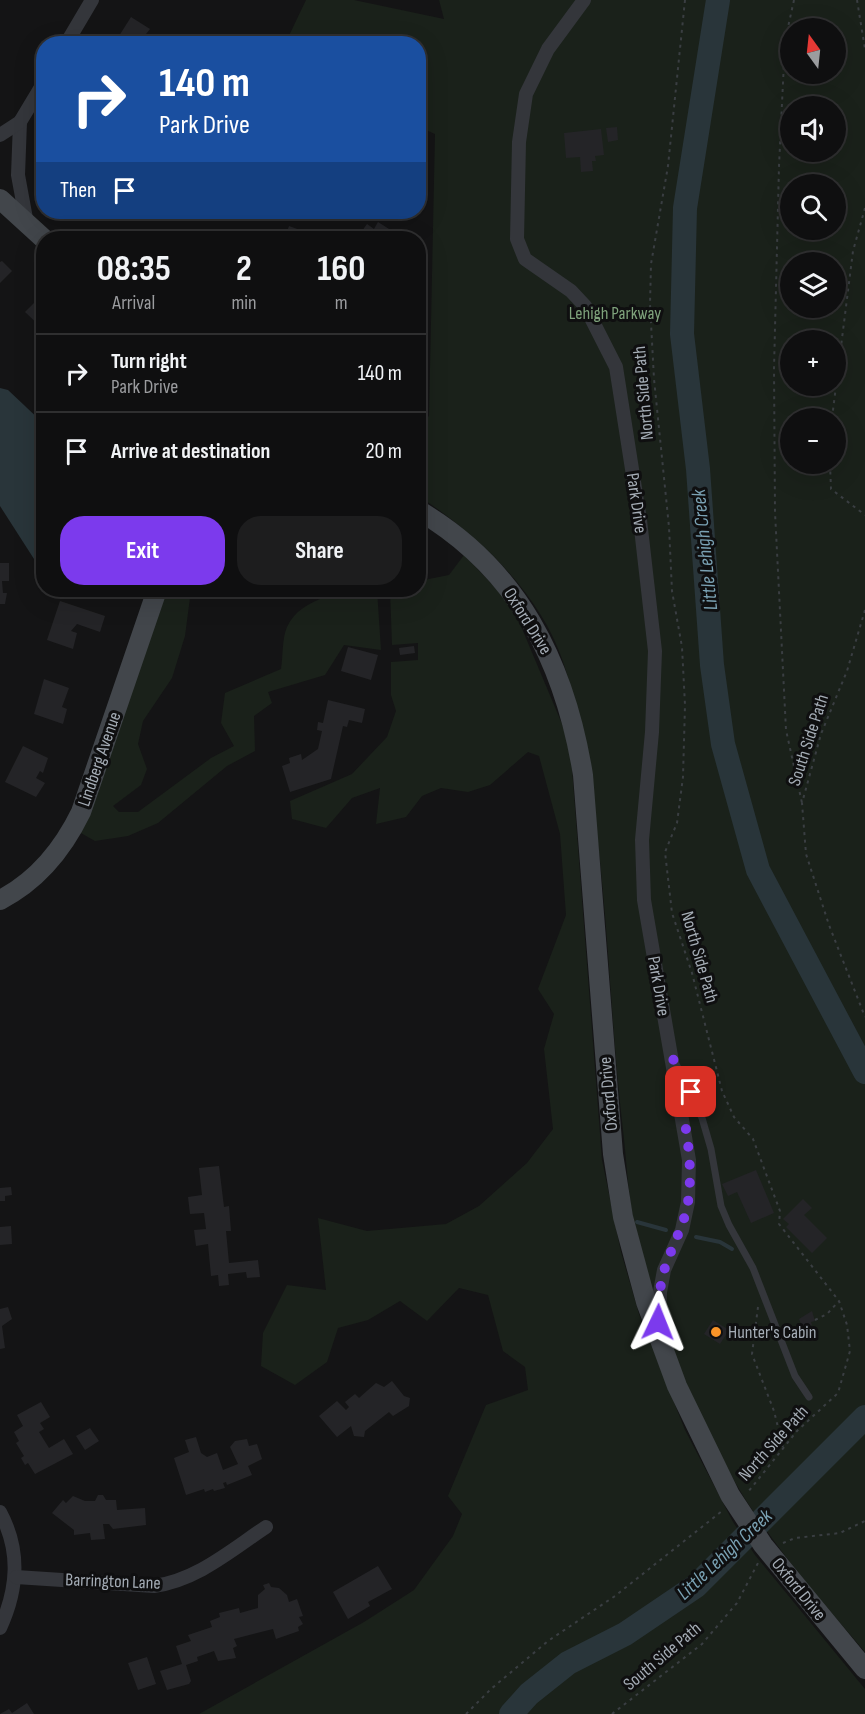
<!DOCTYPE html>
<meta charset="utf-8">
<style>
:root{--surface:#0f0f10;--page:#1d1d1e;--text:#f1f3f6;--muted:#9b9c9f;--line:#2f2f30;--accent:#7c3aed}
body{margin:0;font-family:"Sofia Sans Condensed",sans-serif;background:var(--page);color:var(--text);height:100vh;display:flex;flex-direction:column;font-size:22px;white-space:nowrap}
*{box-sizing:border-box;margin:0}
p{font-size:20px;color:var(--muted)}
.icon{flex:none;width:33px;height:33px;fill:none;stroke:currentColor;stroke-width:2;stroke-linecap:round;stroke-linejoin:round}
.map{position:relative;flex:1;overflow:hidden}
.side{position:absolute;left:36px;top:231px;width:390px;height:366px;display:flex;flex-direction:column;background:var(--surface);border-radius:24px;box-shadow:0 6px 24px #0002,0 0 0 2px var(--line)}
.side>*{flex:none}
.guide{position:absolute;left:36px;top:36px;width:390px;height:183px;border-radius:24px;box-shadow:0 6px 24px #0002,0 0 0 2px var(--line);background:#1a4fa0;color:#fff;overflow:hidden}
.needle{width:39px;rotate:345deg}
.controls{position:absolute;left:780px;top:18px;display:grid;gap:12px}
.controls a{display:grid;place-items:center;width:66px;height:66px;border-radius:50%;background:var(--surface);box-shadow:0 6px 24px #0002,0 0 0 2px var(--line);font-size:30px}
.pin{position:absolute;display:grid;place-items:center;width:51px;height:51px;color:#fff;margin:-26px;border-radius:12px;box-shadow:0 3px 9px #0006}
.me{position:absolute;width:66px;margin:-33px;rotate:2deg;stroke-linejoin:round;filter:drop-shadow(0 0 4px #0008)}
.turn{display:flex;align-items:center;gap:21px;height:126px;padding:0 24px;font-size:27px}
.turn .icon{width:78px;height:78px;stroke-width:2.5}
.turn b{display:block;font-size:42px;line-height:51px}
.then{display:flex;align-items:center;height:57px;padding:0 24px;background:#0003;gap:12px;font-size:22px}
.eta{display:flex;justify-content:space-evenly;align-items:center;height:102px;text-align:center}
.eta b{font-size:36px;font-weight:700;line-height:42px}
.cta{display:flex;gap:12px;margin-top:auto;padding:12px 24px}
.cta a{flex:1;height:69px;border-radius:24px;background:var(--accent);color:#fff;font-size:24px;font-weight:700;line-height:69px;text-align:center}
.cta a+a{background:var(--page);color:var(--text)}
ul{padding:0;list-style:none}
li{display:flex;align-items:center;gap:18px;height:78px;padding:0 24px;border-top:2px solid var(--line)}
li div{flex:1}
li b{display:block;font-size:22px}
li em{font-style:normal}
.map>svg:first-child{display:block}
.green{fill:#1a211a;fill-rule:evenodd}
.water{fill:#29353a}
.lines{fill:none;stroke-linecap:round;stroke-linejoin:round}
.stream{stroke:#29353a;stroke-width:4}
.river{stroke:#29353a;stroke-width:24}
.building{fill:#242427}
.path{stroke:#3a3e42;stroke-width:2;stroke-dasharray:3 4.5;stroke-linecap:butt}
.lane{stroke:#34363b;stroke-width:7}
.street{stroke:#34363b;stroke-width:14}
.secondary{stroke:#42464b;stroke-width:20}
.route{stroke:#7c3aed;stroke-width:10;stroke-dasharray:0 18}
.poi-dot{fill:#fa9428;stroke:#0f0f10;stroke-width:2}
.labels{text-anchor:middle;stroke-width:6;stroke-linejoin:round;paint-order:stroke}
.park-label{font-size:18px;fill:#7ea27b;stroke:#0f0f10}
.street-label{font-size:18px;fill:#a5adb6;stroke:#0f0f10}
.poi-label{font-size:18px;fill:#a5adb6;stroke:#0f0f10;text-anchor:start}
.water-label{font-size:20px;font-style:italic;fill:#7aa1b3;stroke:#0f0f10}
</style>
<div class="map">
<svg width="865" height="1714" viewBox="0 0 865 1714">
<rect width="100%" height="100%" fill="#141415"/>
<!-- green -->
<g class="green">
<path d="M306,0H354L444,19L439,0H865V1652C826,1606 786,1561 753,1511C701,1432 657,1324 636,1232C628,1199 627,1164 623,1130C608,1002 608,871 583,745C575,702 566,655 542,617C512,567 466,528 419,496V423L429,416L435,134L419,127L418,44H285ZM790,28H836V74H790ZM790,106H836V152H790ZM790,184H836V230H790ZM790,262H836V308H790ZM790,340H836V386H790ZM790,418H836V464H790Z"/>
<polygon points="464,555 490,582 515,612 570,743 602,1160 621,1252 639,1314 685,1430 733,1522 755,1555 865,1689 865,1714 199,1714 364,1622 414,1590 453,1536 462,1514 448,1496 486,1405 528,1390 525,1367 503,1351 488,1295 459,1288 427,1321 400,1301 368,1320 338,1328 327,1362 295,1385 261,1366 263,1333 287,1285 326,1290 318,1218 367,1231 446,1224 479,1206 527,1163 553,1129 544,1049 554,1014 538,989 566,915 560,834 539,756 528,752 490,785 468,792 441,788 422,796 406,817 376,824 380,788 352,798 326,828 292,819 290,801 352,774 387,737 396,711 391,695 391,662 418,660 418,643 392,645 390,590 418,590 419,581 449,575"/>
<path d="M163,590H191L185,636L172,678L143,721L138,744L147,769L141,785L113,806L119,812H138L211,758L234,746L221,723L225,693L281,669C283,657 282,638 287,627C301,596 348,590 377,590L381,650L344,645L325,675L268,692L272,703L254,716L255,751L227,766L158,823L128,836L95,841L79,832Z"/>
</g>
<!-- water -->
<polygon class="water" points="0,388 8,390 43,423 43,573 0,506"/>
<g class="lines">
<!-- stream -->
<g class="stream">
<polyline points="637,1222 666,1230"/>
<polyline points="696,1237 720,1242 732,1249"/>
</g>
<!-- river -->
<g class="river">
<polyline points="718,0 685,208 682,334 698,469 712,665 723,744 758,870 865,1072"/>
<polyline points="511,1714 529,1694 568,1663 625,1634 696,1586 865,1417"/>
</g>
</g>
<!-- building -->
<g class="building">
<polygon points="131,17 150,29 138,44 114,44"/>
<polygon points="617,127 618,140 608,142 606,128"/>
<polygon points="601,129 604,155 595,156 596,161 592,161 593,171 581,172 580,157 566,158 564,133"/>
<polygon points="378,222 389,229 386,233 395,238 357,238 367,224 374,229"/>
<polygon points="289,226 311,234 309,238 285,238"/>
<polygon points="2,261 12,271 0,283 0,262"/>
<polygon points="39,298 44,303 44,330 25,312"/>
<polygon points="0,563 9,563 9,581 2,581 3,593 7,593 5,604 0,604"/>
<polygon points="60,601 105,616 100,632 77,624 71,631 77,633 73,649 47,640"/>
<polygon points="414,646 415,653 400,655 399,648"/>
<polygon points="348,647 378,655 371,680 341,671"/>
<polygon points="44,679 69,688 62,707 67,709 63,724 34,714"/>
<polygon points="328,700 365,709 362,723 349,720 347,727 343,726 331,779 290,792 282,766 290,763 289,758 301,754 302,760 318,749 322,731 317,730 318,722 323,723"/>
<polygon points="23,746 48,758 43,773 40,771 36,778 45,783 36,797 5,782"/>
<polygon points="219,1166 224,1207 229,1206 231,1231 226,1231 229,1263 258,1260 260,1277 247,1278 246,1272 228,1274 229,1285 219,1286 218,1275 211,1276 208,1244 196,1246 194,1230 206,1229 204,1213 190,1214 188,1197 202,1195 199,1168"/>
<polygon points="756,1170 774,1213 751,1223 737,1192 728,1196 722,1184"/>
<polygon points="11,1187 12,1195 5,1196 5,1201 0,1201 0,1188"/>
<polygon points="803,1199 812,1208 804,1215 827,1238 812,1253 786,1227 789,1224 783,1219"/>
<polygon points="11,1226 12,1244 0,1245 0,1227"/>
<polygon points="8,1307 12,1319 2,1326 5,1348 0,1349 0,1309"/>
<polygon points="812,1311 815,1321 811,1322 812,1325 803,1329 799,1319"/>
<polygon points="713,1320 729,1330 720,1344 704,1334"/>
<polygon points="392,1381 404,1396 410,1398 409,1406 393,1416 389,1412 365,1431 364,1437 354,1436 351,1426 337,1437 319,1416 337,1401 346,1410 349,1407 345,1402 355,1394 359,1398 376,1383 384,1387"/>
<polygon points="41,1402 50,1417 40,1423 44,1429 39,1432 49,1448 64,1439 73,1454 35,1474 28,1463 25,1465 21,1458 24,1456 16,1443 19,1441 14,1432 23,1426 17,1415"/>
<polygon points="90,1428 99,1441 85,1450 76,1436"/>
<polygon points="196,1437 201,1453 207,1457 217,1453 223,1470 238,1464 230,1447 235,1441 247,1439 249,1446 257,1444 262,1459 248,1466 252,1475 227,1485 226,1482 223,1483 225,1488 214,1491 213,1489 205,1492 204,1489 186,1495 174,1458 189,1452 185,1440"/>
<polygon points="98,1495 103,1495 106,1500 116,1500 117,1510 145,1508 146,1525 113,1529 109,1524 103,1524 105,1539 91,1540 90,1533 74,1535 74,1530 52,1513 63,1500 66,1503 73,1496 85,1501 95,1501"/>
<polygon points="378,1566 392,1589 368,1602 370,1606 348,1619 333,1592"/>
<polygon points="269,1583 271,1587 279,1588 287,1595 289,1602 297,1599 303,1616 299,1617 303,1624 298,1627 299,1631 276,1639 273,1629 234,1639 237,1646 233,1648 236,1658 218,1661 214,1651 197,1657 198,1661 186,1665 191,1681 189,1684 167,1690 160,1671 182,1664 176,1646 191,1641 188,1635 212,1627 210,1621 220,1617 219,1613 239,1608 240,1613 258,1608 258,1595 265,1589 263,1585"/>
<polygon points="147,1657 156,1684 138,1690 128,1663"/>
<polygon points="27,1703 34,1714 0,1714 9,1709 12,1713"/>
</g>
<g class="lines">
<!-- path -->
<g class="path">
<polyline points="685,0 668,166 651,264 650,304 654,379 669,527 672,591 682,647 685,705 683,777 677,823 665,852 672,913 692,973 722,1091 734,1117 753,1139 780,1211 779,1224 839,1301 847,1325 850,1351 838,1393 797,1431 748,1492"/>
<polyline points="794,0 785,41 779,166 774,369 775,512 786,730 802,803"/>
<polyline points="857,0 865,49"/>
<polyline points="832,418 853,251 865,208"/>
<polyline points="830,464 831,489 865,515"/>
<polyline points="865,610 847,671 821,734 802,803 806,854 829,925 865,1017"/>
<polyline points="758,1307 752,1354 774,1411 783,1448"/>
<polyline points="815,1320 827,1314 839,1301"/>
<polyline points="783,1543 795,1538 840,1533 865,1521"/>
<polyline points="466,1714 491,1689 548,1641 615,1596 722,1511"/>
<polyline points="612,1714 702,1644 737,1603 758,1563"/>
</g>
<!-- lane -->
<polyline class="lane" points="677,1066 702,1118 711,1149 721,1206 729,1225 753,1268 795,1376 809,1397"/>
<!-- street -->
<g class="street">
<polyline points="584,0 548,49 526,94 519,142 517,239 525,259 571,291 585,306 616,367 640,520 655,651 652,732 642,840 644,900 689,1160 688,1202 682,1230 664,1270 660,1292 659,1327"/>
<polyline points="66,44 92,0"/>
<polyline points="20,122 18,175 27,224"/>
<polyline points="0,135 20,122 44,82"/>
<path d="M0,1512C21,1551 18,1589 0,1628"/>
<path d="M16,1577L154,1586C197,1580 230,1551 266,1527"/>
</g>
<!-- secondary -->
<g class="secondary">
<polyline points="0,199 44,239"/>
<path d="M418,510C519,569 565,664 583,775L613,1154L623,1217L646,1302L677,1386L730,1495L763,1545L865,1669"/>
<path d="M0,900C37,881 63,849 81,812L157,590"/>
</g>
</g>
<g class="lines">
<!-- route -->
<path class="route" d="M658,1322C659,1305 659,1288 664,1271C671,1247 684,1227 688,1202C695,1155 681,1105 673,1059L691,1092"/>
</g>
<!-- markers -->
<circle class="poi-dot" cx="716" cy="1332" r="6"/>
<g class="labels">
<!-- park labels -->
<g class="park-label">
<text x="615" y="319">Lehigh Parkway</text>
</g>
<!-- street labels -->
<g class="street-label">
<text transform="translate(643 393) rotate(-95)" y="6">North Side Path</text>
<text transform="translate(637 503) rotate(82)" y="6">Park Drive</text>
<text transform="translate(528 621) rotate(58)" y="6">Oxford Drive</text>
<text transform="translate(808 740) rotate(-72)" y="6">South Side Path</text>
<text transform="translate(99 759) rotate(-71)" y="6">Lindberg Avenue</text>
<text transform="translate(700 957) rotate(74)" y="6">North Side Path</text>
<text transform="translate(659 986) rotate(80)" y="6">Park Drive</text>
<text transform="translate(608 1094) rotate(-95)" y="6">Oxford Drive</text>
<text transform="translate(773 1443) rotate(-48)" y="6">North Side Path</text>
<text transform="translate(113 1581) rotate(2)" y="6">Barrington Lane</text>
<text transform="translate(799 1589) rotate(51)" y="6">Oxford Drive</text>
<text transform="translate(662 1656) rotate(-40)" y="6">South Side Path</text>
</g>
<!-- poi labels -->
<g class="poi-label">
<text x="728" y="1338">Hunter's Cabin</text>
</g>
<!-- water labels -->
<g class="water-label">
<text transform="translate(704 550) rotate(-96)" y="7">Little Lehigh Creek</text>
<text transform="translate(724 1554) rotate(-43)" y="7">Little Lehigh Creek</text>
</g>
</g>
</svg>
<div class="controls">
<a><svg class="needle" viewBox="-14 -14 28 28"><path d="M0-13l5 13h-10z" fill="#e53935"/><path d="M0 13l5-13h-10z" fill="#9b9c9f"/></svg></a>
<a><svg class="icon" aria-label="sound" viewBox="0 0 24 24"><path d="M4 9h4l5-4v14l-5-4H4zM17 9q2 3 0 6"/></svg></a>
<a><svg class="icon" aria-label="search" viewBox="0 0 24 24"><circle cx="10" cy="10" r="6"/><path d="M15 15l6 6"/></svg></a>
<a><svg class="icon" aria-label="layers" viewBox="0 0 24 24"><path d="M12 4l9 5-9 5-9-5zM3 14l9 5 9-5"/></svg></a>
<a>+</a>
<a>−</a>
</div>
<div class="pin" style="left:691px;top:1092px;background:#d93025"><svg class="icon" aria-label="arrive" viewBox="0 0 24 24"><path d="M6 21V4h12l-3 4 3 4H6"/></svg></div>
<svg class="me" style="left:658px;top:1322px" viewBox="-20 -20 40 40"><path d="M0-17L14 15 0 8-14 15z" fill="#7c3aed" stroke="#fff" stroke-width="4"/></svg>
<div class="guide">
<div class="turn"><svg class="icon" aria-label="right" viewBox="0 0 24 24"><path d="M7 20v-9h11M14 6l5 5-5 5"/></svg><div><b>140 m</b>Park Drive</div></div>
<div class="then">Then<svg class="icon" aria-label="arrive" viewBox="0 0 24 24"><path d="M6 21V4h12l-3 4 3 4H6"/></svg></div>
</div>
<section class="side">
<div class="eta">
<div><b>08:35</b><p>Arrival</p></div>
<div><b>2</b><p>min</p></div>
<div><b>160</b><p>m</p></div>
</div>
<ul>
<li><svg class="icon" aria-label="right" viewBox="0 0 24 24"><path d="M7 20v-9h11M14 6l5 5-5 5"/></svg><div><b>Turn right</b><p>Park Drive</p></div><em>140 m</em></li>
<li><svg class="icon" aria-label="arrive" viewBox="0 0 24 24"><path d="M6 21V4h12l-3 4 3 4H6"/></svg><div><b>Arrive at destination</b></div><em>20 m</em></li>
</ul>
<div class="cta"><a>Exit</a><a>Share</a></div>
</section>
</div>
